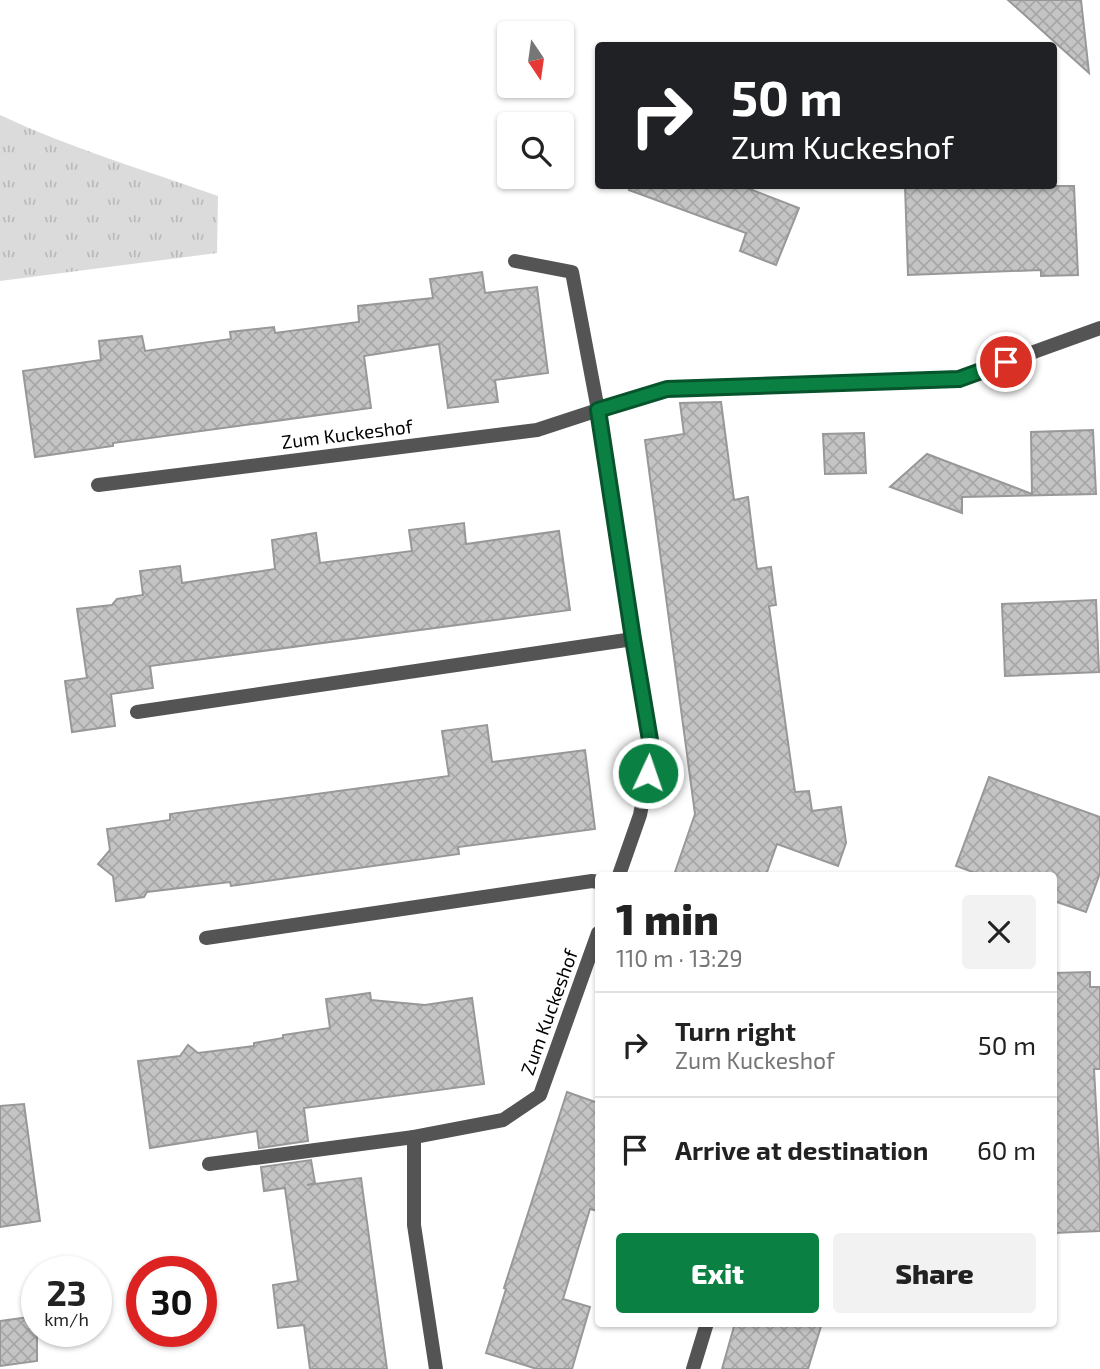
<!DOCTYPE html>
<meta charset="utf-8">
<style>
:root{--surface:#fff;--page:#f2f2f2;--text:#222;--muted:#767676;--line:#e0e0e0;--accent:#0b8043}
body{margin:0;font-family:"Exo 2",sans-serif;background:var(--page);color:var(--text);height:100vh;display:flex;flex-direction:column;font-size:26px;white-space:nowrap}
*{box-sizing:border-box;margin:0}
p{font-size:23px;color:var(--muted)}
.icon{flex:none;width:38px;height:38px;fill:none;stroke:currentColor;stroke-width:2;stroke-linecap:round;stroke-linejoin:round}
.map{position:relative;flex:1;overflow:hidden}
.side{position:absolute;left:595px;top:872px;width:462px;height:455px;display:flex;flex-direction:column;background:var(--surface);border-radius:7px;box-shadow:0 2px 5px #0004}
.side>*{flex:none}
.banner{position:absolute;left:595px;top:42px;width:462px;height:147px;border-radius:7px;box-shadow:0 2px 5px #0004;background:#202124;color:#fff;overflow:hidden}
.needle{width:46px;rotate:167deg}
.tools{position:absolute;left:497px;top:21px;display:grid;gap:14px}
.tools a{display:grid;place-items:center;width:77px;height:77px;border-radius:7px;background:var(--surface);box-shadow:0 2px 5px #0004;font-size:35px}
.speed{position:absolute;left:21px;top:1256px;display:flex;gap:14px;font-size:35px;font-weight:700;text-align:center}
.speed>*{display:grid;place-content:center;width:91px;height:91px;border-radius:50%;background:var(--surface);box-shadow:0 2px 5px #0004;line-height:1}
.speed small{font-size:18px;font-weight:400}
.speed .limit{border:10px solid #d22;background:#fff;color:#111}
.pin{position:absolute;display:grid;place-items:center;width:60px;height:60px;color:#fff;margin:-30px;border:4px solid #fff;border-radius:50%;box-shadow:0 2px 7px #0007}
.me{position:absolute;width:77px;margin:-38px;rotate:3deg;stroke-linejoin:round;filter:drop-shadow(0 0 5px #0008)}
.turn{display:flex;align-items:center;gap:24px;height:147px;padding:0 21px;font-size:32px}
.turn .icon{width:91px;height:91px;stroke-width:2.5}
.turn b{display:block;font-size:49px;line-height:60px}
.round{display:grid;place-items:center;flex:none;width:74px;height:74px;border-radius:7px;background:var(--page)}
.head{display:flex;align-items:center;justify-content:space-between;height:119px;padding:0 21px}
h1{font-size:42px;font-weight:800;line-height:52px}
.primary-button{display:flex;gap:14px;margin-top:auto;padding:14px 21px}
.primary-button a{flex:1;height:80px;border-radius:7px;background:var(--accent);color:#fff;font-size:28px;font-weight:800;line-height:80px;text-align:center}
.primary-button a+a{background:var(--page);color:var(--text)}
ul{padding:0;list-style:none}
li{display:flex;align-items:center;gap:21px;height:105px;padding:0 21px;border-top:2px solid var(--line)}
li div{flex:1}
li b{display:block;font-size:26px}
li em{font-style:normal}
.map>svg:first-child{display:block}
.grass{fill:url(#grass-tufts)}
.building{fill:url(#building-cross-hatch);stroke:#989898;stroke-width:2}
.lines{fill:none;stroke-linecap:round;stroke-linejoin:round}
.lane{stroke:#545454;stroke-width:14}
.street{stroke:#545454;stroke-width:14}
.route-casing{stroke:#07532c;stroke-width:18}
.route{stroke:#0b8043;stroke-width:12}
.labels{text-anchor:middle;stroke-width:6;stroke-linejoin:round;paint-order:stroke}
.street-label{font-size:19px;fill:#000;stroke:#fff}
</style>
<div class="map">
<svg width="1100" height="1369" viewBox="0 0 1100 1369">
<defs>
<pattern id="grass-tufts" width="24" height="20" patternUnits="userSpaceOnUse" patternTransform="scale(1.75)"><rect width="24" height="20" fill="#dbdbdb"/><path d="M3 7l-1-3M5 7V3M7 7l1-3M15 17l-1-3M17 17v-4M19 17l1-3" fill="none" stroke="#bababa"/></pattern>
<pattern id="building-cross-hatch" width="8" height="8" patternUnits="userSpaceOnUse" patternTransform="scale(1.75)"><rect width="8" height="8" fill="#c4c4c4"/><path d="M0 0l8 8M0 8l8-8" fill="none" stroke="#a7a7a7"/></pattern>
</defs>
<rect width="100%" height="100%" fill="#fff"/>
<!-- grass -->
<path class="grass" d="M0,115C70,148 145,170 218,196L217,253L0,281Z"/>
<!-- building -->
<g class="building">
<polygon points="1008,0 1081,0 1089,73"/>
<polygon points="630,186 742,186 799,208 776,265 740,251 746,233 629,190"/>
<polygon points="905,186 1074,186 1078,275 1041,276 1041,270 908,275"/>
<polygon points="482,272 485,293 537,287 548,373 495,380 498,402 448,408 439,344 364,356 371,408 113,443 113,446 35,457 23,371 101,360 99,341 142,336 145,351 231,339 230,332 274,327 275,333 359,322 358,306 433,298 430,279"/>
<polygon points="721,402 734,500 748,497 757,569 771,567 776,605 769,606 795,792 809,791 812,811 841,807 846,843 838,866 777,844 766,875 674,875 695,814 645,440 684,434 680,403"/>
<polygon points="1093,430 1096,494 962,497 962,513 890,487 927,454 1032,494 1031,432"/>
<polygon points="864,433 866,473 825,474 823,434"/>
<polygon points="464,523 466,544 559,531 570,610 150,666 153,688 111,694 115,726 72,732 65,681 87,678 77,609 112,605 117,599 143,595 140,571 180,566 182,583 275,569 272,540 316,533 320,563 412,551 409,530"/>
<polygon points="1096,600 1099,672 1005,676 1002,604"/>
<polygon points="487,725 492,762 585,750 595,829 458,847 459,854 231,886 230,882 147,892 144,897 116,901 113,876 98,864 110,850 107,829 170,820 170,814 449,776 442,731"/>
<polygon points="989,777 1100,817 1100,873 1086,912 1054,901 1054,875 981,875 956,866"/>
<polygon points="1090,972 1090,987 1100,987 1100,1069 1094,1069 1100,1178 1100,1231 1054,1233 1054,973"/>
<polygon points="370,993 371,1000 425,1005 472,998 484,1084 304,1108 308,1141 259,1148 257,1131 150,1148 138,1061 180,1056 188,1045 198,1053 254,1046 254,1043 283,1038 283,1035 330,1028 326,999"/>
<polygon points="567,1092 598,1103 598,1211 590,1209 563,1299 590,1307 572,1369 537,1369 486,1353 506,1289 504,1288"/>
<polygon points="24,1104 40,1221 0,1227 0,1106"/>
<polygon points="311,1160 315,1183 307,1185 361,1178 387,1369 310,1369 304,1325 278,1328 273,1285 298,1281 285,1188 264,1191 261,1167"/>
<polygon points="37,1316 37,1361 0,1366 0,1321"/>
<polygon points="735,1323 822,1323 808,1369 722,1369"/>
</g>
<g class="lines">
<!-- lane -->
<g class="lane">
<polyline points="209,1164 414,1137"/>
<polyline points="693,1369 707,1323"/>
</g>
<!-- street -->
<g class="street">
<polyline points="98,485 537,430 598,410 572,272 515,261"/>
<polyline points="137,712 633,639"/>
<polyline points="619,875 640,815 652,752 633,639 598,410 667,389 959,379 1100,328"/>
<polyline points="206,938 592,881 598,882"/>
<polyline points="436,1369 414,1225 414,1137 503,1120 540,1095 598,933"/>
</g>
</g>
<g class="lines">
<defs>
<polyline id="route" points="648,773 652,752 633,639 598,410 667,389 959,379 1006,362"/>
</defs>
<!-- route casing -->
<use href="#route" class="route-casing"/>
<!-- route -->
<use href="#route" class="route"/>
</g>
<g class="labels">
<!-- street labels -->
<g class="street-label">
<text transform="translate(347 434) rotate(-7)" y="7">Zum Kuckeshof</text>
<text transform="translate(549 1012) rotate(-70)" y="7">Zum Kuckeshof</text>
</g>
</g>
</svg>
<div class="tools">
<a><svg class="needle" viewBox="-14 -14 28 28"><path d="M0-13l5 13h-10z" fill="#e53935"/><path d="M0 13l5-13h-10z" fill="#767676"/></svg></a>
<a><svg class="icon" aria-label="search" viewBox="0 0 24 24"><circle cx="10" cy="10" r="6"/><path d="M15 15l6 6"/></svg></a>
</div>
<div class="speed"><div>23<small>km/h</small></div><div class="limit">30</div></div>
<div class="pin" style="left:1006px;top:362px;background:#d93025"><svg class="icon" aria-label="arrive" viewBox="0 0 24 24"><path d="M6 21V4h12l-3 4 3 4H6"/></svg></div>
<svg class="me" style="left:648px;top:773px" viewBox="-20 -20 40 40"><circle r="17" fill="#0b8043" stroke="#fff" stroke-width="3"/><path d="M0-11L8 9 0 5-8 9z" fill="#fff"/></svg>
<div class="banner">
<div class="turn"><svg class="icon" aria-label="right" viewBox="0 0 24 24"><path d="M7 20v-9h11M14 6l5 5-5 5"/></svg><div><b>50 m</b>Zum Kuckeshof</div></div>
</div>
<section class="side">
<div class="head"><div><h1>1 min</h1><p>110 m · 13:29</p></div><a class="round"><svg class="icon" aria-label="close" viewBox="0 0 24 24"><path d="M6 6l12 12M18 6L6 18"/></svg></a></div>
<ul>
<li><svg class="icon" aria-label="right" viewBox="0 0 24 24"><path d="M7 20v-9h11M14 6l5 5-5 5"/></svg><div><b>Turn right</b><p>Zum Kuckeshof</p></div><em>50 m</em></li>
<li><svg class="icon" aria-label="arrive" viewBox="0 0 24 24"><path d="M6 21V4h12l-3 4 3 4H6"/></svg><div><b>Arrive at destination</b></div><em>60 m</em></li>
</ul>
<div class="primary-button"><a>Exit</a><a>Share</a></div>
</section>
</div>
